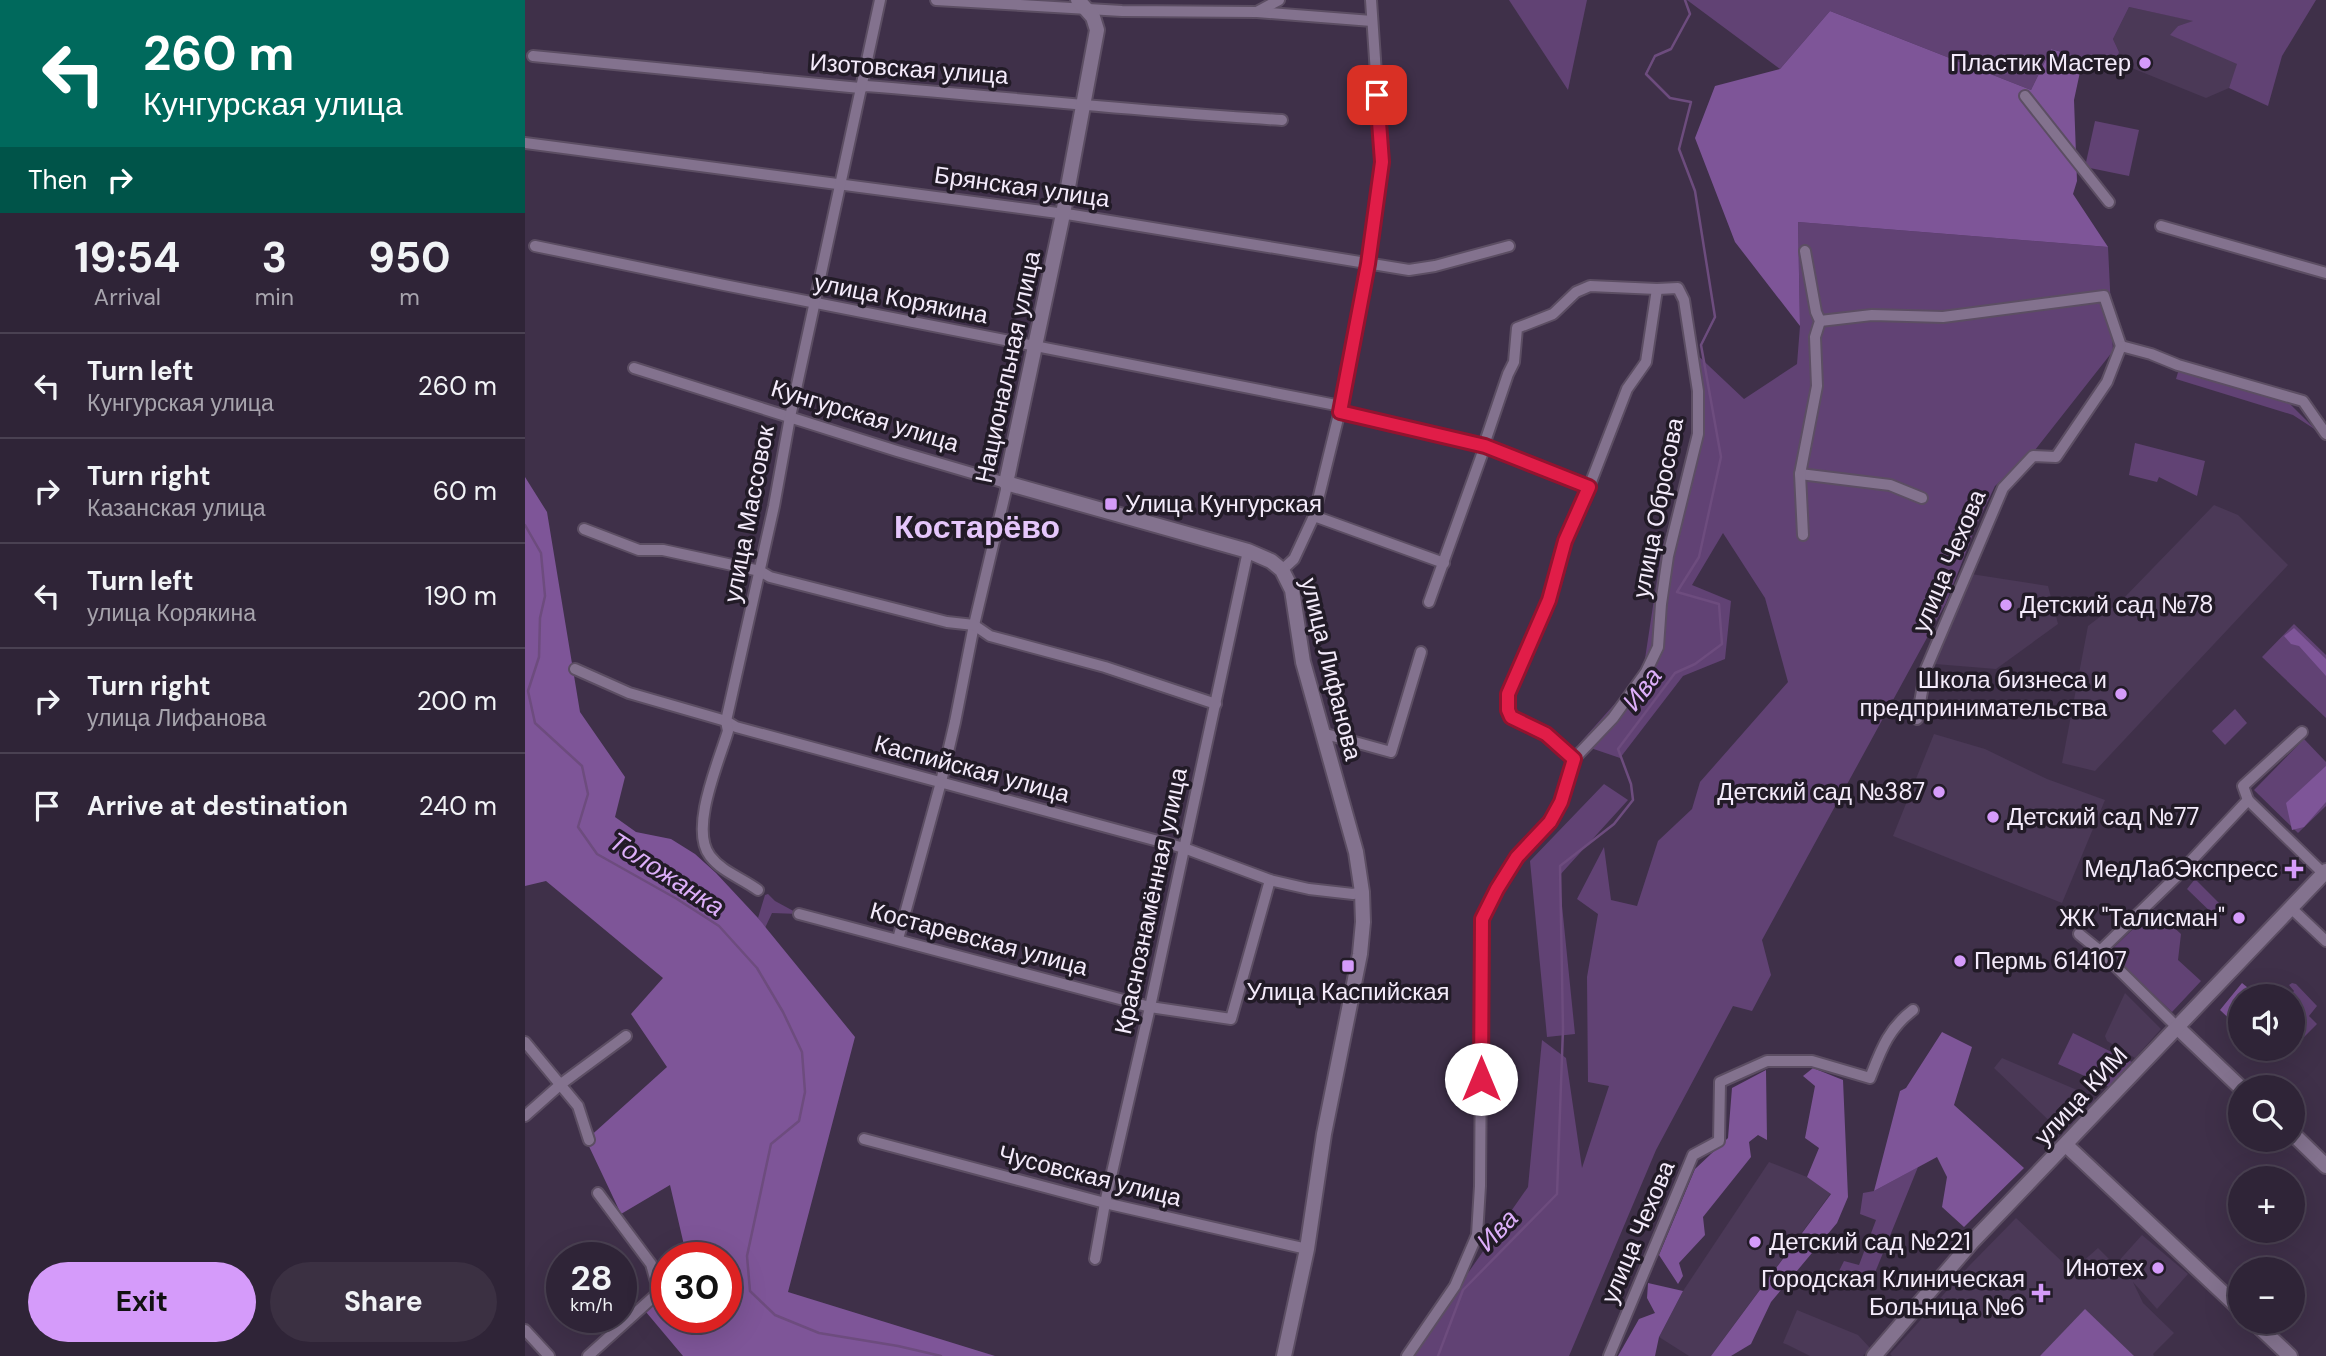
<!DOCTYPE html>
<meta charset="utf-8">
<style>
:root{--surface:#2f2437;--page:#3b3042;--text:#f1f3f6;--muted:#a7a4ad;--line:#4a4152;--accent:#d59bfa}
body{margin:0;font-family:"DM Sans",sans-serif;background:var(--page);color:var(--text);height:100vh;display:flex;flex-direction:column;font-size:26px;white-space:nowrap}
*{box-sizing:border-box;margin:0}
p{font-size:23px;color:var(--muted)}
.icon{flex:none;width:38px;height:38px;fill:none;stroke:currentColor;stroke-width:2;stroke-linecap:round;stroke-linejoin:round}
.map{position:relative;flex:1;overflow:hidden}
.sheet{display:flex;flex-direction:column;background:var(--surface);width:525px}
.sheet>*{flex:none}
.guide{background:#00695c;color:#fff;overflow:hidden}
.fabs{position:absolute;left:1703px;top:984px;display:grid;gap:14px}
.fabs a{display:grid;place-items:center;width:77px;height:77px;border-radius:50%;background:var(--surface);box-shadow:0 7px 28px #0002,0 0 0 2px var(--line);font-size:35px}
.speed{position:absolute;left:21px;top:1242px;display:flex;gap:14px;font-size:35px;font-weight:700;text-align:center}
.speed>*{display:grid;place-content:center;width:91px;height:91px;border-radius:50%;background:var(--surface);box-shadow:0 7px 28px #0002,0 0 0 2px var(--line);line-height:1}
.speed small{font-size:18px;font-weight:400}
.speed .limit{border:10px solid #d22;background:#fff;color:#111}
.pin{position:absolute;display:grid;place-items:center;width:60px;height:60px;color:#fff;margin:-30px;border-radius:14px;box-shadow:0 4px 10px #0006}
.me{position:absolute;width:77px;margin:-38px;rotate:0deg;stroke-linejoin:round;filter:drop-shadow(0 0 5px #0008)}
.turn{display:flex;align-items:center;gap:24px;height:147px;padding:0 28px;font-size:32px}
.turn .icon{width:91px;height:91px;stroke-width:2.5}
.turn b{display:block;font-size:49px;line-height:60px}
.then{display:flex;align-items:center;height:66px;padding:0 28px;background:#0003;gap:14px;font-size:26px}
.eta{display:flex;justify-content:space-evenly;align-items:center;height:119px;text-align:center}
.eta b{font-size:42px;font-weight:700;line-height:49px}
.primary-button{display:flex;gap:14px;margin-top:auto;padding:14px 28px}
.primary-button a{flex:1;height:80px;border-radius:42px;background:var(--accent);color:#111;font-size:28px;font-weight:700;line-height:80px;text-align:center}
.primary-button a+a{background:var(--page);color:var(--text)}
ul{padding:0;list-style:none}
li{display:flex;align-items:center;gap:21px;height:105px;padding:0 28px;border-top:2px solid var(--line)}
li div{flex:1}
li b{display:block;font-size:26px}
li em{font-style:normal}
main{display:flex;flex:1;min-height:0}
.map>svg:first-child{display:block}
.built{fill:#4b3957}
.green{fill:#614274}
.forest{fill:#7e5598}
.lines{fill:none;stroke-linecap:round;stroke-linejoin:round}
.stream{stroke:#6d4c7e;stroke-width:2.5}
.street-casing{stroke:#5c4e63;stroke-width:14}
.secondary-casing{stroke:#5c4e63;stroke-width:18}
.street{stroke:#83728e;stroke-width:10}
.secondary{stroke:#83728e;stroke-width:14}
.route-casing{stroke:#92132f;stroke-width:18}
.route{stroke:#e11d48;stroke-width:12}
.poi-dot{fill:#d59bfa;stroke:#221b27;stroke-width:2.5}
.labels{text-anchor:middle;stroke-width:7;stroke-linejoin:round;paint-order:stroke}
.poi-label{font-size:24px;fill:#f4ebfb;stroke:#221b27;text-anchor:end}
.street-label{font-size:24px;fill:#f4ebfb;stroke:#221b27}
.water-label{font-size:26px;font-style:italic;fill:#ddaffa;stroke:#221b27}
.district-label{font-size:32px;font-weight:bold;fill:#e5c6fb;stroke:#221b27}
</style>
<main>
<section class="sheet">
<div class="guide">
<div class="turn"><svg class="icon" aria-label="left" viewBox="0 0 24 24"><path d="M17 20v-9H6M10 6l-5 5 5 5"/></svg><div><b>260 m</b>Кунгурская улица</div></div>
<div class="then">Then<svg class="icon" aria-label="right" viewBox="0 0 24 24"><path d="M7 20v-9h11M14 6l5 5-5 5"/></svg></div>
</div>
<div class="eta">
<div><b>19:54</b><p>Arrival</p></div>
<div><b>3</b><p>min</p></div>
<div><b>950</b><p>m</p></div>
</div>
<ul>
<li><svg class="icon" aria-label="left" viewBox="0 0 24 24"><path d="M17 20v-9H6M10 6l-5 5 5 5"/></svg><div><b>Turn left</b><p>Кунгурская улица</p></div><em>260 m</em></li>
<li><svg class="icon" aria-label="right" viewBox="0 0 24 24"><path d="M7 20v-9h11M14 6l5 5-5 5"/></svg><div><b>Turn right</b><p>Казанская улица</p></div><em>60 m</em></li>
<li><svg class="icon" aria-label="left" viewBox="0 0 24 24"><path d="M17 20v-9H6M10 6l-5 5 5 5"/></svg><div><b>Turn left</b><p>улица Корякина</p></div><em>190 m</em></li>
<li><svg class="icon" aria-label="right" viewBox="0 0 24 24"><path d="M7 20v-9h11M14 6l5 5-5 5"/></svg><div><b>Turn right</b><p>улица Лифанова</p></div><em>200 m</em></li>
<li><svg class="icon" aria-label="arrive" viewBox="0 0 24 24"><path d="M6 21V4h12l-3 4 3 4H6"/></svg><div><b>Arrive at destination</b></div><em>240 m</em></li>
</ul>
<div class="primary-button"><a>Exit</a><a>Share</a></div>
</section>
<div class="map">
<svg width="1801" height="1356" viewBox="0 0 1801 1356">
<rect width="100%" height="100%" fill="#3f3049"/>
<!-- built -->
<g class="built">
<polygon points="1604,7 1670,21 1653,26 1646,35 1713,64 1704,88 1681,98 1592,62 1594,52 1588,39"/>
<polygon points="1689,505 1713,515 1763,565 1570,771 1537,763 1563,626 1597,600"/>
<polygon points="1446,574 1523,586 1533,624 1471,669 1410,664"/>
<polygon points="1409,734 1460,749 1522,779 1580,800 1537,903 1368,836"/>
<polygon points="1600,993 1636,1029 1610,1058 1582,1041 1580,1036"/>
<polygon points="1477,1058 1566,1096 1571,1100 1539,1135 1469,1068"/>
<polygon points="1244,1162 1282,1177 1306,1193 1186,1356 1164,1356 1134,1337 1158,1291"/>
<polygon points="1491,1218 1547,1271 1573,1248 1602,1277 1591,1264 1617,1235 1663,1274 1632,1309 1608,1282 1618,1303 1649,1333 1628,1354 1629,1356 1367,1356 1365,1354 1444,1266"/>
<polygon points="1272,1310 1333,1335 1345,1348 1338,1356 1285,1356 1263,1345 1258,1343"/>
</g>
<!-- green -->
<g class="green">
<polygon points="984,0 1062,0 1043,90"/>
<polygon points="1162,0 1791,0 1757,56 1743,106 1704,88 1712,64 1645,35 1653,26 1668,21 1604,7 1588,39 1594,52 1592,62 1558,58 1526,49 1506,90 1305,11 1255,69"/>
<polygon points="1570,121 1614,130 1604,176 1560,167"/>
<polygon points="1273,222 1583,247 1588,351 1510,450 1470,486 1452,524 1421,603 1237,940 1246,975 1227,1011 1208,1006 1131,1150 1044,1356 885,1356 1003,1187 1017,1040 1041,1058 1057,1168 1084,1086 1063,1082 1062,977 1073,914 1052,899 1079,847 1086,900 1112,906 1133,841 1167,809 1175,782 1263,682 1240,598 1198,533 1167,585 1206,601 1200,659 1158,676 1095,758 1054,744 1118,672 1136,553 1168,439 1166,349 1219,399 1272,364 1275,326"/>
<polygon points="1654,369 1764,403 1791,430 1768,415 1651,379"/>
<polygon points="1610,443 1680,461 1672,496 1634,477 1632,482 1604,475"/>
<polygon points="1769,624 1801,655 1801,718 1737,657"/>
<polygon points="1710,709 1722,723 1700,745 1687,731"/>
<polygon points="1779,739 1801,762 1801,806 1773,833 1729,790"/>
<polygon points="1079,784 1103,800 1034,876 1050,1034 1022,1037 1005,861"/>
<polygon points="1670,879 1701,910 1693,919 1662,889"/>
<polygon points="243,894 250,901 274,914 247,913 240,928 233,918 240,895"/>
<polygon points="1629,909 1656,934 1653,960 1676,981 1647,1012 1584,952"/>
<polygon points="1767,983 1771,984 1792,1006 1784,1016 1792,1024 1779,1037 1768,1025 1768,996 1765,996 1769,991 1764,985"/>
<polygon points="1548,1033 1607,1062 1584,1087 1533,1064"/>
<polygon points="1393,1167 1347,1280 1327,1282 1314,1271 1319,1261 1334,1265 1351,1220 1335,1214 1338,1193 1349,1191"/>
</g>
<!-- forest -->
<g class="forest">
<polygon points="1305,11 1506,90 1526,49 1558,58 1549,100 1552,181 1548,194 1583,247 1273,222 1275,326 1210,242 1170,138 1190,86 1255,69"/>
<polygon points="0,477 22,512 55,712 100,777 90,817 111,832 146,839 170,854 191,873 233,918 330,1037 263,1292 470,1356 158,1356 121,1312 142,1294 142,1318 201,1318 201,1258 162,1258 145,1185 96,1214 61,1140 142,1067 106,1014 138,978 21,881 0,886"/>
<polygon points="1769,628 1801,659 1801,676 1774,646 1766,644 1759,636"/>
<polygon points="1801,766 1801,802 1779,827 1767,830 1761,803"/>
<polygon points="1717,983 1733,996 1715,996 1715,1029 1695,1010"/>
<polygon points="1417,1032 1447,1047 1429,1105 1499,1168 1439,1227 1417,1207 1422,1177 1412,1157 1349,1191 1375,1091 1381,1088"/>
<polygon points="1288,1068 1318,1080 1323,1197 1312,1223 1246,1302 1226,1344 1206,1356 1186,1356 1306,1194 1282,1177 1294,1148 1280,1138 1290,1086 1278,1076"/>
<polygon points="1241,1070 1242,1140 1233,1135 1224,1142 1226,1157 1178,1217 1180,1235 1154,1263 1158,1276 1153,1284 1134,1255 1170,1169 1203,1138 1207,1088"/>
<polygon points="1123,1283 1158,1291 1134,1337 1130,1356 1093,1356 1114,1319 1130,1313 1122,1298"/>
<polygon points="1560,1309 1609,1356 1515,1356"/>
</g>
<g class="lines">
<!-- stream -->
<g class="stream">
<polyline points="0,525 16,553 20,596 15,618 14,657 3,691 10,723 57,766 63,794 53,827 72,854 152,899 194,926 232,968 258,1012 277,1052 280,1092 274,1121 246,1144 222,1256 225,1291 250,1315 294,1333 373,1346 416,1356"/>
<polyline points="913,1356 938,1290 1032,1194 1038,1029 1035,866 1089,824 1108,800 1106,784 1093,749 1150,673 1170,664 1197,644 1194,604 1152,592 1174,557 1196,457 1176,345 1190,317 1170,191 1154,149 1166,102 1145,98 1121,74 1130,56 1146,49 1165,14 1160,0"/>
</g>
<defs>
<g id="street">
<polyline points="411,0 597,11 732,12 847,21"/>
<polyline points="732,12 754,0"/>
<path d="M8,56L335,88L341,86C480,97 618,112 757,120"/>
<polyline points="1500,96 1584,202"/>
<polyline points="0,143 548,215 884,270 910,266 984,246"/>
<polyline points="1636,226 1801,273"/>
<polyline points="10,246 199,285 816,406"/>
<polyline points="1295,321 1347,315 1418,317 1579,296 1596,346"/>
<polyline points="1596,346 1626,354 1653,365 1778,401 1801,434"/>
<polyline points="109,368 372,451 481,483 481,490 449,625 430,722 416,782 373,939"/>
<polyline points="815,412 960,446 1064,487"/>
<polyline points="1275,474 1365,485 1397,498"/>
<polyline points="789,516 919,563"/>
<polyline points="59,529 114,550 138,550 235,571 245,577 422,622 449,625 465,636 580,667 691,704"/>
<polyline points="1278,535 1275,474 1292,386 1290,337 1295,321 1291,312 1280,251"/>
<polyline points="757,570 769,559 789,516 816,406 843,264 857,162 846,0"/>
<polyline points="50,669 104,693 201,721 211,727 659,848 745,880 784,889 828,894 837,892"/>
<polyline points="1392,719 1401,669 1478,488 1508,456 1531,457 1582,382 1596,346"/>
<polyline points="1777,732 1718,786 1723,800 1799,874"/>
<polyline points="797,733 866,752 896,652"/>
<polyline points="1049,759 1021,735 987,717 983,710 983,694 1024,600 1040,541 1064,487 1102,389 1121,362 1132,289"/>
<path d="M233,890C217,878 197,872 185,856C164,829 194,761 203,731L201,721L249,506L265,417L355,0"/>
<polyline points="1766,908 1801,941"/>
<polyline points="274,914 625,1007 706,1019 745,880"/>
<polyline points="1554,934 1575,951 1652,1027"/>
<polyline points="1575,951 1651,877 1723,800"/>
<polyline points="0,1042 53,1106 64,1140"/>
<polyline points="0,1116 36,1084 101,1036"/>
<polyline points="339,1139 580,1203 782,1249"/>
<polyline points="570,1259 580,1203 625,1007 723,551"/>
<polyline points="0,1330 24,1356"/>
<polyline points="63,1356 134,1292 126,1264 73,1193"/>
<polyline points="882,1356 930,1286 952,1235 955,1186 957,919 972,889 992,857 1025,822 1036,802 1049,759 1088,718 1121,672 1133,647 1136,604 1143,556 1173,434 1173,391 1159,300 1153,288 1132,289 1065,286 1051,292 1028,314 992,328 989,362 983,374 961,439 960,446 904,602"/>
<path d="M1084,1356L1168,1155L1194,1141L1195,1082L1242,1061H1287L1345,1078C1356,1050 1363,1029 1388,1010"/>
</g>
<g id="secondary">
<polyline points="553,0 568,17 572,30 538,214 481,483 723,551 746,561 757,570 767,590 778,662 831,852 837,892 838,922 835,954 799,1134 782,1249 759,1356"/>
<polyline points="1652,1027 1715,1087"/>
<polyline points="1768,1134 1801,1166"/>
<polyline points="1541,1145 1715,1309"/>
<polyline points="1728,1321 1765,1356"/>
<polyline points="1349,1356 1447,1242 1801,871"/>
</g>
</defs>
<!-- street casing -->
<use href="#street" class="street-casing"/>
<!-- secondary casing -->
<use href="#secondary" class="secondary-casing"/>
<!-- street -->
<use href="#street" class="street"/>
<!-- secondary -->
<use href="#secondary" class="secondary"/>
</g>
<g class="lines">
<defs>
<polyline id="route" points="852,95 857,162 843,264 815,412 960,446 1064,487 1040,541 1024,600 983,694 983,710 986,717 1021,734 1049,759 1036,802 1025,822 992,857 972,889 957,919 956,1079"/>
</defs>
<!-- route casing -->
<use href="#route" class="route-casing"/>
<!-- route -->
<use href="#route" class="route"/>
</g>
<!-- markers -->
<g class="poi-dot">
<circle cx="1620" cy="63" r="7"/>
<rect x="579" y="497" width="14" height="14" rx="3.5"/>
<circle cx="1481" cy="605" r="7"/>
<circle cx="1596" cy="694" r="7"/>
<circle cx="1414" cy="792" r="7"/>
<circle cx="1468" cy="817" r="7"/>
<path d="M1765.5 858.5h7v7h7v7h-7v7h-7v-7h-7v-7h7z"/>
<circle cx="1714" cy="918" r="7"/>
<circle cx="1435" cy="961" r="7"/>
<rect x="816" y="959" width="14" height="14" rx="3.5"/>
<circle cx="1230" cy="1242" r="7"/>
<circle cx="1633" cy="1268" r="7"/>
<path d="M1512.5 1282.5h7v7h7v7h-7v7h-7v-7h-7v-7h7z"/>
</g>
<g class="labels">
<!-- poi labels -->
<g class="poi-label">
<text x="1606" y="71">Пластик Мастер</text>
<text x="600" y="512" text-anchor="start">Улица Кунгурская</text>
<text x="1495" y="613" text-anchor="start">Детский сад №78</text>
<text x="1582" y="688">Школа бизнеса и<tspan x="1582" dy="28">предпринимательства</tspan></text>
<text x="1400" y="800">Детский сад №387</text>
<text x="1482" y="825" text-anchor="start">Детский сад №77</text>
<text x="1753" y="877">МедЛабЭкспресс</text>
<text x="1700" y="926">ЖК "Талисман"</text>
<text x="1449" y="969" text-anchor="start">Пермь 614107</text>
<text x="823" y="1000" text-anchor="middle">Улица Каспийская</text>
<text x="1244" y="1250" text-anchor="start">Детский сад №221</text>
<text x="1619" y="1276">Инотех</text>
<text x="1500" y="1287">Городская Клиническая<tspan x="1500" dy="28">Больница №6</tspan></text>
</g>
<!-- street labels -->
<g class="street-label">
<text transform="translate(384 69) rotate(4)" y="8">Изотовская улица</text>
<text transform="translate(497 187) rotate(8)" y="8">Брянская улица</text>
<text transform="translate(376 299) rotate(11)" y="8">улица Корякина</text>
<text transform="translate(483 367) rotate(-78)" y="8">Национальная улица</text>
<text transform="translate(340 416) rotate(17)" y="8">Кунгурская улица</text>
<text transform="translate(1133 508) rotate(-79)" y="8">улица Обросова</text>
<text transform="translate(224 514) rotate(-79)" y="8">улица Массовок</text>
<text transform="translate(1424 561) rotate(-67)" y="8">улица Чехова</text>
<text transform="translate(806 669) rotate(76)" y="8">улица Лифанова</text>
<text transform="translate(447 769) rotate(15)" y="8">Каспийская улица</text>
<text transform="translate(626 901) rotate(-78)" y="8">Краснознамённая улица</text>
<text transform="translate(454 939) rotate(15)" y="8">Костаревская улица</text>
<text transform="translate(1556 1096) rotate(-47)" y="8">улица КИМ</text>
<text transform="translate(565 1176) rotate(14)" y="8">Чусовская улица</text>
<text transform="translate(1113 1232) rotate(-67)" y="8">улица Чехова</text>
</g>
<!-- water labels -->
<g class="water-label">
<text transform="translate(1117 689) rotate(-53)" y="9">Ива</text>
<text transform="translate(142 874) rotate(33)" y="9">Толожанка</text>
<text transform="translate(972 1230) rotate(-46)" y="9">Ива</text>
</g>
<!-- district labels -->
<g class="district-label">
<text x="452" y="538">Костарёво</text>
</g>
</g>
</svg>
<div class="fabs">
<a><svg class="icon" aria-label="sound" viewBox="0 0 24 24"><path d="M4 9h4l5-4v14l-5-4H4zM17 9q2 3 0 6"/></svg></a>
<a><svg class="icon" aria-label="search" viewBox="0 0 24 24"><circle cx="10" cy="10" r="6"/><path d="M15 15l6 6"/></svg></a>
<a>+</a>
<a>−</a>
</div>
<div class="speed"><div>28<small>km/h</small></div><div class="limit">30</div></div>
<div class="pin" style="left:852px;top:95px;background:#d93025"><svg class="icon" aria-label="arrive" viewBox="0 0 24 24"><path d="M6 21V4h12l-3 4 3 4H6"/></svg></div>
<svg class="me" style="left:956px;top:1079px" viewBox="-20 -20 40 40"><circle r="19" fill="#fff"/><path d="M0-13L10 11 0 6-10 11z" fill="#e11d48"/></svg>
</div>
</main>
